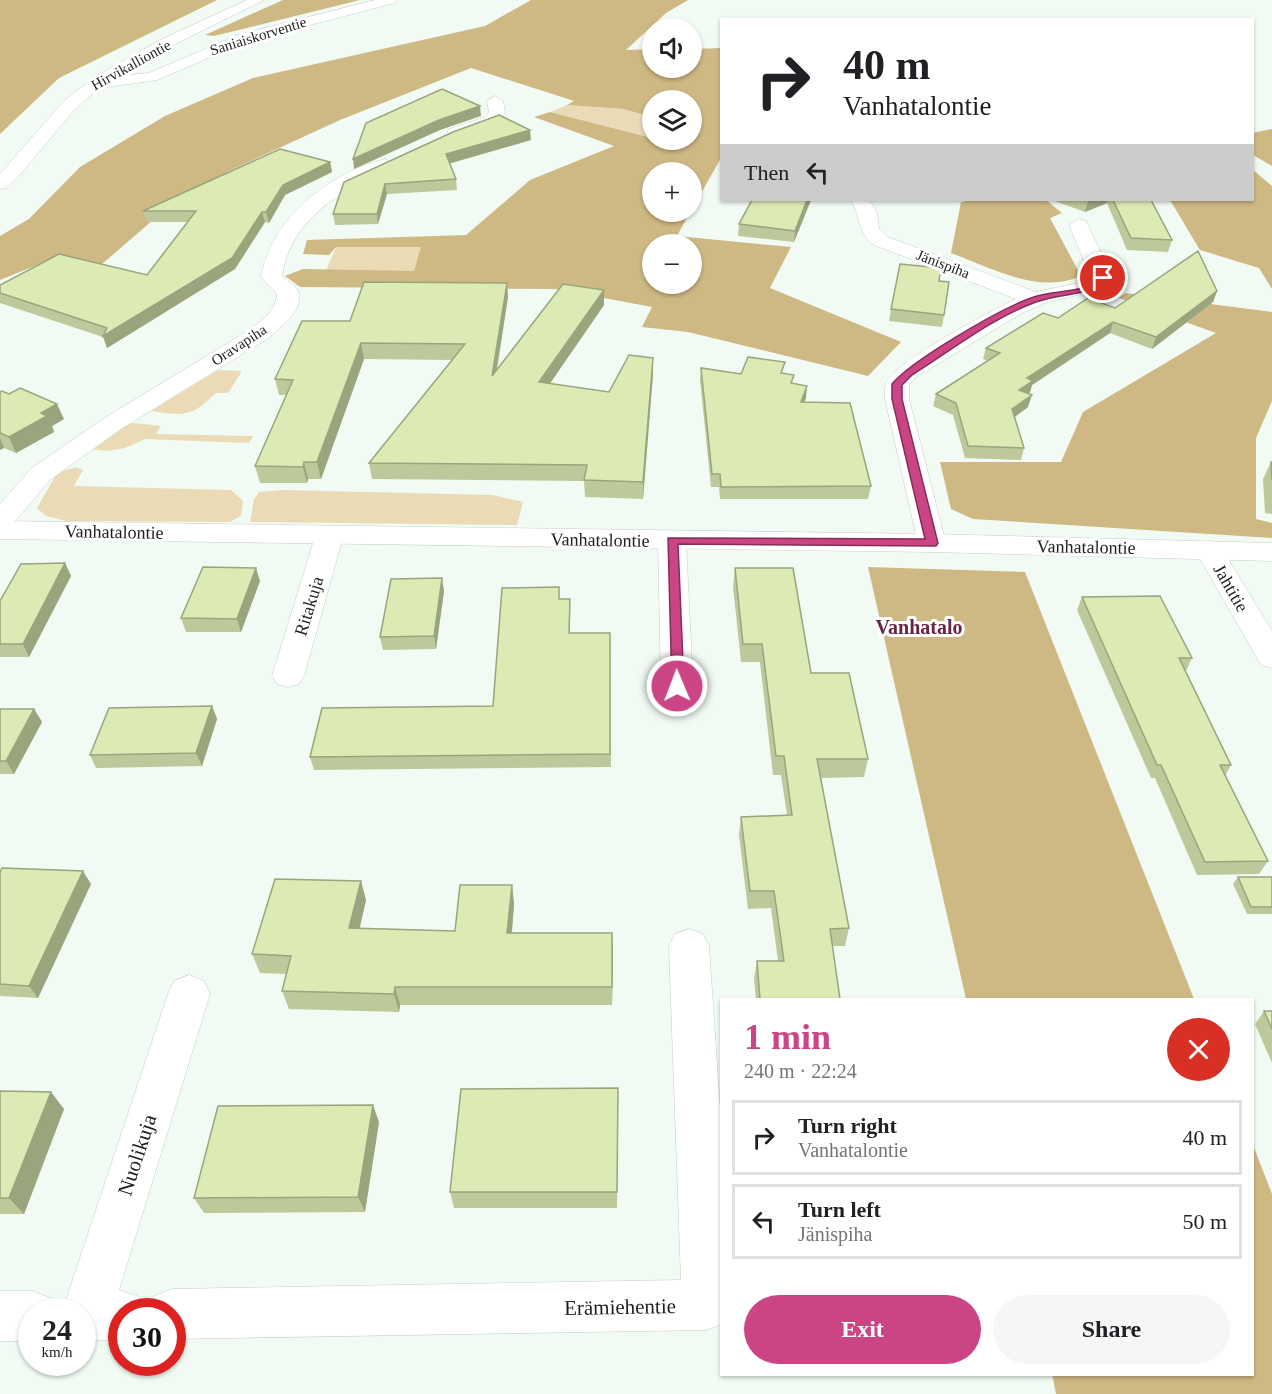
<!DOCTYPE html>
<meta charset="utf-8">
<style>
:root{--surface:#fff;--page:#f6f6f6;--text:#202124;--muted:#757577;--line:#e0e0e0;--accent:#cb4585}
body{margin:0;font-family:Georgia,serif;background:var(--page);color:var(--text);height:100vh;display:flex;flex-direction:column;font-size:22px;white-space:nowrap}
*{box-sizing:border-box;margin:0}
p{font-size:20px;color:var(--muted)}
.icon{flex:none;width:33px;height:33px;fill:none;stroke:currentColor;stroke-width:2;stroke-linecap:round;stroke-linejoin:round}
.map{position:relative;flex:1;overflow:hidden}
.drawer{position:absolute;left:720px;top:998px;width:534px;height:378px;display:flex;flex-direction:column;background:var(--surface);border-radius:0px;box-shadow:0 2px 4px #0004}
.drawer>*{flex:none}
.hud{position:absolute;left:720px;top:18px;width:534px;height:183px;border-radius:0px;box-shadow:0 2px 4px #0004;background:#fff;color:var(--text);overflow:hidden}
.fabs{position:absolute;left:642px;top:18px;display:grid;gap:12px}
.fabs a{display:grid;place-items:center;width:60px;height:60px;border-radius:50%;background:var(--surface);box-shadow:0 2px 4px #0004;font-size:30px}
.speed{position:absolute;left:18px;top:1298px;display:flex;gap:12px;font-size:30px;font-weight:700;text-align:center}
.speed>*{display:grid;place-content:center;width:78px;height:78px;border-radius:50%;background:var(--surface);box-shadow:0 2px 4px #0004;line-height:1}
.speed small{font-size:15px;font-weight:400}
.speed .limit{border:9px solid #d22;background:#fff;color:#111}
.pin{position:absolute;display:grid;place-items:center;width:51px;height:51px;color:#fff;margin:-26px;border:3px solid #fff;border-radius:50%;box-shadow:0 2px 6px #0007}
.me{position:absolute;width:66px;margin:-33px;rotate:359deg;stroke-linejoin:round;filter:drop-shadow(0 0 4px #0008)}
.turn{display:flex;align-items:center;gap:21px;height:126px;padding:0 24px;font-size:27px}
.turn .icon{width:78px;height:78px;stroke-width:2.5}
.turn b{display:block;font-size:42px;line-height:51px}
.then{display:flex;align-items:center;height:57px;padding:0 24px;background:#0003;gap:12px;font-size:22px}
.round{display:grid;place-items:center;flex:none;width:63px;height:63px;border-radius:32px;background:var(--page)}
.head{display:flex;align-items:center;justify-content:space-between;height:102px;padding:0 24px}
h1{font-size:36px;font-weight:600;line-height:45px;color:var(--accent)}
.cta{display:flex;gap:12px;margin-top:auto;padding:12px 24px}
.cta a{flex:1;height:69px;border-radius:36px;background:var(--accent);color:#fff;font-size:24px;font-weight:600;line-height:69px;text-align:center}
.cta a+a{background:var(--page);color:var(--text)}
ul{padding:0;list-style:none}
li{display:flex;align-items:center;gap:18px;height:75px;margin:0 12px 9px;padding:0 12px;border:3px solid var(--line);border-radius:0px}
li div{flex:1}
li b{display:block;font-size:22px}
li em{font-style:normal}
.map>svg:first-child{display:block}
.green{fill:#eadbb6}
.forest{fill:#ceb883;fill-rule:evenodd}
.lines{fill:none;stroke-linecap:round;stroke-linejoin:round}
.street-casing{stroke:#c4cec6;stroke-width:1}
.secondary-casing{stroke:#c4cec6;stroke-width:1}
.street{fill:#fff;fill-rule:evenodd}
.secondary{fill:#fff;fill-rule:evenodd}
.wall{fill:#bdc99a}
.shaded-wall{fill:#9aa47d}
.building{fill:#dceab3;stroke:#9aa47d;stroke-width:1.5}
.route{fill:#cb4585;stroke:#842d56;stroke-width:1.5}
.labels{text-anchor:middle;stroke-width:6;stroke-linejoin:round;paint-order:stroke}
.far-street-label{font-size:15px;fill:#1c201d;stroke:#fff}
.street-label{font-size:18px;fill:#1c201d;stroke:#fff}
.neighbourhood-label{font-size:20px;font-weight:bold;fill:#682644;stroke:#fff}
.near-street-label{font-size:21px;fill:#1c201d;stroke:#fff}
</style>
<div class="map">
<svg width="1272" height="1394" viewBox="0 0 1272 1394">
<rect width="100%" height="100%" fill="#f1fbf3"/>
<!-- green -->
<g class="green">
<polygon points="567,105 623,109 652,117 652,135 648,137 550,112"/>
<polygon points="336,247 422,247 414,271 326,271"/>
<path d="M218,370L242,371L228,393H216C191,417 185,416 151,411Z"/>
<polygon points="134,423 161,426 156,434 253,436 249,443 145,439 125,448 108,451 91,449 126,424"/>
<polygon points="76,467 83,470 74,486 231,490 243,501 241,516 230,522 66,521 46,516 37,508 57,473"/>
<polygon points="283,490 492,495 523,502 517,525 250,522 254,499 259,492"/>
</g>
<!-- forest -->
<g class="forest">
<polygon points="0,0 217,0 59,78 0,134"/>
<polygon points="283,0 360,0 214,36 205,35"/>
<path d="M531,0H688L666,13L626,50L652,49V68H692V49L721,48V158L692,209V172H652V212H690L677,236L791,247L770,288L901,342L868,376L688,332L642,327L652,307L556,289L300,287L285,276L303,269L414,271L421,247H336L329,255L303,254L307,240L466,235L530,180L614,146L534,117L550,112L648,137L652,135V140H692V100H652V117L623,109L567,105L574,101L471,68L340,120L229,171L160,214L102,264L47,261L0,280V236L29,219L80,167L165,116L253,78L485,26ZM652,244H692V284H652Z"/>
<polygon points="1272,129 1272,166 1253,155 1252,133"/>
<polygon points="1253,170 1272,186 1272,289 1259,268 1200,250 1170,200 1252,200"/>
<path d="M974,200H1046L1062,213L1050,218L1081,276C1038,295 992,268 951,253L961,202Z"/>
<polygon points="1126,293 1272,312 1272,401 1256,438 1256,519 1272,523 1272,538 973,519 951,509 940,462 1061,462 1083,412 1216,333 1119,298"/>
<polygon points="868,567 1025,572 1194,999 966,999"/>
<polygon points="1253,1145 1272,1194 1272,1394 1056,1394 1052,1374 1252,1374"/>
</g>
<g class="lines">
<defs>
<g id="street">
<polygon points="375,0 396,0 395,3 248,41 157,80 94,89 86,84 94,79 149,73 238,35"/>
<polygon points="495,96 503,101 505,112 499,123 461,137 449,137 447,133 449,129 486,117 489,112 487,101"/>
<path d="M385,159L394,164L391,168C343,190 291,217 282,276C286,280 297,286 299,293C304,311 278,329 267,339L121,429L50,480L10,527L0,529V504L32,468L103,419L251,329C263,319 276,311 277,294L261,277C271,218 329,173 385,159Z"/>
<path d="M851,200H869L877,212L879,229L888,237L1036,292L1092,280L1069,225L1079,219L1086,221L1113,278L1107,288L1048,302L1024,312L916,377L909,385V399L946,543L942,549L932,552L922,549L918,543L885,399C885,393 884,386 887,381C901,359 990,311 1016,299L874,245C856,231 862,218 851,200Z"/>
<polygon points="329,528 339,531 343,537 304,676 299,684 288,687 277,684 272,676 315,537 319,531"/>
<polygon points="672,532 682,535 686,541 693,685 689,693 677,696 665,693 661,685 658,541 662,535"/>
<polygon points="1209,541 1219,544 1272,631 1272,668 1261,665 1195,550 1199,544"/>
<polygon points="689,929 703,934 709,946 722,1138 722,1324 707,1330 172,1339 172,1311 148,1311 154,1296 172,1289 681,1280 669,946 675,934"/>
<polygon points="189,975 204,981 210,994 119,1290 140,1297 146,1311 122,1311 122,1340 82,1341 82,1311 59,1311 67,1297 168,994 174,981"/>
<polygon points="0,1291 32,1291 50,1298 55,1311 32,1311 32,1341 0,1341"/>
</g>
<g id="secondary">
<polygon points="247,0 264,0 147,58 104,84 75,109 17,178 6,188 0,189 0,174 63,102 93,78 160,40"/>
<polygon points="0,521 932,534 1272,543 1272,561 932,552 0,539"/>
</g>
</defs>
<!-- street casing -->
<use href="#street" class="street-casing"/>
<!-- secondary casing -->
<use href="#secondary" class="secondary-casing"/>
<!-- street -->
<use href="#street" class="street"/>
<!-- secondary -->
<use href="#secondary" class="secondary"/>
</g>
<!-- wall -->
<g class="wall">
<polygon points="531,140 450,163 456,179 457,190 387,194 378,224 335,225 333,214 344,182"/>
<polygon points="330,162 332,172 285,195 269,223 265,222 235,269 107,348 103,337 0,303 0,285 147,275 188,222 147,222 143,211"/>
<polygon points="752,200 811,200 794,242 738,236 739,224"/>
<polygon points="1052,200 1151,200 1172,240 1168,252 1127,250 1107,203 1085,212"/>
<polygon points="939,281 944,315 942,327 889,321 891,309"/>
<polygon points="507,283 508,297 497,370 604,290 604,305 550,383 609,392 653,358 653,374 643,499 585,497 584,481 372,479 369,463 453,360 364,359 321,479 308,479 307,483 260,483 255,466 286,395 279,395 275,379 350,321"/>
<polygon points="1217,291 1213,302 1152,349 1110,333 1032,385 1030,392 1028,394 1028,407 1015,417 1024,448 1021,460 965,458 953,415 933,406 936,394 988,361 983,359 986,348 1058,318"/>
<polygon points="701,368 741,374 784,373 793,383 807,386 804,402 871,486 868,499 720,499 719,487 711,487 700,380"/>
<polygon points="0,392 64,419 52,426 54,432 16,453 4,448 0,450"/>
<polygon points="1271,462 1272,462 1272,514 1265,513 1263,479"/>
<polygon points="65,563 71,576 29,657 0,657 0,601"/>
<polygon points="735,568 811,673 868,759 864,777 821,778 849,928 845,946 832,946 840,999 756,999 754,979 757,961 778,961 771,908 748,909 739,835 741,817 787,815 781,775 773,775 760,662 741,662 733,587"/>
<polygon points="260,581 241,632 186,632 181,618"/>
<polygon points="444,591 436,649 383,650 380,637"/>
<polygon points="1082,597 1192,658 1186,671 1231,765 1225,776 1268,861 1259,874 1197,875 1155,778 1151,778 1077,610"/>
<polygon points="560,599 570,599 570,633 610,633 611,767 314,770 310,757 493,706"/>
<polygon points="212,706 217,719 202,766 96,768 90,755"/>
<polygon points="0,709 34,709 42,722 14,774 0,774"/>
<polygon points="0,872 91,884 38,998 0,996"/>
<polygon points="1238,877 1272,877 1272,914 1247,914 1233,884"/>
<polygon points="512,885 514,904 512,933 613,952 612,1005 400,1005 399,1012 289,1009 282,991 286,974 260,973 252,954 366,900 360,928 455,931"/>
<polygon points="1264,1011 1272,1011 1272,1063 1255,1024"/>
<polygon points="0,1091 64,1109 24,1214 0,1214"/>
<polygon points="618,1105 617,1208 454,1208 450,1192"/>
<polygon points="379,1122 365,1212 204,1213 194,1198"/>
</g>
<!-- shaded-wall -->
<g class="shaded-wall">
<polygon points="480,106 481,116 440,130 354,169 353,159 439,120"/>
<polygon points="530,130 531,140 448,164 446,154"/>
<polygon points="330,162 332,172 285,195 269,223 266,212 283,185"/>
<polygon points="385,184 387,194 378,224 377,214"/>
<polygon points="807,200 811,200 794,242 795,231"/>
<polygon points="1093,200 1108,200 1107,203 1085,212 1088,201"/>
<polygon points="262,212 265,222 235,269 107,348 103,336"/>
<polygon points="507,283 508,297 493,392 492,376"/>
<polygon points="604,290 604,305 540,398 539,382"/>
<polygon points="1217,291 1213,302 1152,349 1156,337"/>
<polygon points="1113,322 1110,333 1032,385 1030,392 1016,402 1019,390 1027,378"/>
<polygon points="361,343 364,359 321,479 317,462"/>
<polygon points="653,358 653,374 643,499 643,482"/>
<polygon points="807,386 806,398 800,414 801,402"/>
<polygon points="1032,395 1028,407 1009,421 1012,409"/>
<polygon points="57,404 64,419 52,426 54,432 16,453 9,437 41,413"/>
<polygon points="0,438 4,448 0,450"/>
<polygon points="304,462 308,479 307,483 303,467"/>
<polygon points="65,563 71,576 29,657 23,644"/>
<polygon points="256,568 260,581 241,632 237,619"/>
<polygon points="442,578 444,591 436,649 434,636"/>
<polygon points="212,706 217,719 202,766 196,753"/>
<polygon points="34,709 42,722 14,774 6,761"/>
<polygon points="83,871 91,884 38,998 29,986"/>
<polygon points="361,881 366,900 355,946 349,928"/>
<polygon points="512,885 514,904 510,952 507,933"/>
<polygon points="612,933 613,952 612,1005"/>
<polygon points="395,987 400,1005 399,1012 394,994"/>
<polygon points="51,1092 64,1109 24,1214 9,1198"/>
<polygon points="373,1105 379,1122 365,1212 358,1197"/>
</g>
<!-- building -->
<g class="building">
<polygon points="442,89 480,106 439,120 353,159 366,123"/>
<polygon points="499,115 530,130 446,154 456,179 385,184 377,214 333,214 344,182 453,132"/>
<polygon points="280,149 330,162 283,185 266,212 262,212 232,258 103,336 107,328 0,293 0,285 59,254 147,275 196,211 143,211"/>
<polygon points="752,200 807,200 795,231 739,224"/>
<polygon points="1113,200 1151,200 1172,240 1131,238"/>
<polygon points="1198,251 1217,291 1156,337 1113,322 1027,378 1033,381 1019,390 1032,395 1012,409 1024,448 968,446 956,403 936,394 1000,353 986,348 1043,313 1058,318 1088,298 1115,308"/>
<polygon points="900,264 941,268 939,281 949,282 944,315 891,309"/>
<polygon points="364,282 507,283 492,376 563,284 604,290 539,382 609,392 629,355 653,358 643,482 584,480 587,465 369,463 465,344 361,343 317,462 304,462 303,467 255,466 293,380 275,379 302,321 350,321"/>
<polygon points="748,357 785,362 781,373 794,375 791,383 807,386 801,402 850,403 871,486 721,487 720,474 712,474 701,368 741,374"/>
<polygon points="20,388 57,404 41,413 47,416 9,437 0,433 0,392 2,391 9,394"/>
<polygon points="1271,462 1272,462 1272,480"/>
<polygon points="65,563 23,644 0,644 0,601 21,564"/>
<polygon points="203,567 256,568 237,619 181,618"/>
<polygon points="735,568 793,568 811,673 849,673 868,759 817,759 849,928 830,929 840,999 760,999 757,961 784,961 774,891 750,891 741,817 792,815 784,756 776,756 762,644 743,644"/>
<polygon points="442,578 434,636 380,637 391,579"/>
<polygon points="559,587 559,599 570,599 569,633 610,633 610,754 310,757 322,708 493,706 502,588"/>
<polygon points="1160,596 1192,658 1179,658 1231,765 1220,765 1268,861 1205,862 1161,765 1157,765 1082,597"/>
<polygon points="212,706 196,753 90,755 109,708"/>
<polygon points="0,709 34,709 6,761 0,761"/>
<polygon points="2,868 83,871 29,986 0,984 0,872"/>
<polygon points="1238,877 1272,877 1272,907 1251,907"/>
<polygon points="275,879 361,881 349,928 455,931 460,885 512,885 507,933 612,933 612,987 395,987 394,994 282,991 291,956 252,954"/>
<polygon points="1264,1011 1272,1011 1272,1029"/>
<polygon points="618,1088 617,1192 450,1192 461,1089"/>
<polygon points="0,1091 51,1092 9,1198 0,1198"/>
<polygon points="373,1105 358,1197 194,1198 218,1106"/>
</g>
<!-- route -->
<path class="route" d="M1103,275L1108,278L1104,286C1082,295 1058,294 1036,302C992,318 952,350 912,375L902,385V399L938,543L936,546L678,544L684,686L682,689H672L668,538L925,539L892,399V384C912,360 1000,309 1031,298C1048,291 1068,293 1085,287C1094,285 1097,279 1103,275Z"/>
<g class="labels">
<!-- far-street labels -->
<g class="far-street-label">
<text transform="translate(258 36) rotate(-17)" y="5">Saniaiskorventie</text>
<text transform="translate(131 65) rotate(-29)" y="5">Hirvikalliontie</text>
<text transform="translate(943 264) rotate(21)" y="5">Jänispiha</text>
<text transform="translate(239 345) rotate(-33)" y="5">Oravapiha</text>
</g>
<!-- street labels -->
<g class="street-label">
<text transform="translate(114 532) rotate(1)" y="6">Vanhatalontie</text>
<text transform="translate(600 540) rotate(1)" y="6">Vanhatalontie</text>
<text transform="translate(1086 547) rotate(1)" y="6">Vanhatalontie</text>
<text transform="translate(1231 588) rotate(60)" y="6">Jahtitie</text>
<text transform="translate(309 606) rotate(-73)" y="6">Ritakuja</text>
</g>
<!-- neighbourhood labels -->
<g class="neighbourhood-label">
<text x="919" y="634">Vanhatalo</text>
</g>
<!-- near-street labels -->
<g class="near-street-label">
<text transform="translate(137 1155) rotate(-72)" y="7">Nuolikuja</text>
<text transform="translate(620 1307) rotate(-1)" y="7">Erämiehentie</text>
</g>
</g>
</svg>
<div class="fabs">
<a><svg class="icon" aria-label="sound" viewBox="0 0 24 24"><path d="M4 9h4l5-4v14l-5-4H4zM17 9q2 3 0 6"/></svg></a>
<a><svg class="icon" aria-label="layers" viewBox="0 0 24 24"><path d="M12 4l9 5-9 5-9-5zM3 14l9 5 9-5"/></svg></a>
<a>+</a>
<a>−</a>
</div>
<div class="speed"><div>24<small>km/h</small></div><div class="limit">30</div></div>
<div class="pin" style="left:1103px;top:278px;background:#d93025"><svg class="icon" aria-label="arrive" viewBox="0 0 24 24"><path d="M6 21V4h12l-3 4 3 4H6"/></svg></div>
<svg class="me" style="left:677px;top:686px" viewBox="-20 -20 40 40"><circle r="17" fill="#cb4585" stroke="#fff" stroke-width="3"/><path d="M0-11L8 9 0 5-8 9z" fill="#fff"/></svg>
<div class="hud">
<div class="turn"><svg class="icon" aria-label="right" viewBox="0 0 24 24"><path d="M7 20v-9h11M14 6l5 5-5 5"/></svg><div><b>40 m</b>Vanhatalontie</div></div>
<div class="then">Then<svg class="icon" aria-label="left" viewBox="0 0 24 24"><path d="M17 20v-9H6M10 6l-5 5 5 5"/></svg></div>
</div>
<section class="drawer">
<div class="head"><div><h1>1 min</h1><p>240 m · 22:24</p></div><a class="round" style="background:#d93025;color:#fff"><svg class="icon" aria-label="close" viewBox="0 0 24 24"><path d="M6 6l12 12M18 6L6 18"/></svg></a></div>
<ul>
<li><svg class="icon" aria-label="right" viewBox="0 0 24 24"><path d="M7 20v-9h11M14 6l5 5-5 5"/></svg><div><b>Turn right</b><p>Vanhatalontie</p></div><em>40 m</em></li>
<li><svg class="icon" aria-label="left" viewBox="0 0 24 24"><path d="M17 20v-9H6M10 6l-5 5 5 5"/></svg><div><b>Turn left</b><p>Jänispiha</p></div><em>50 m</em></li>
</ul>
<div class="cta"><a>Exit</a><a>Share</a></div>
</section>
</div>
